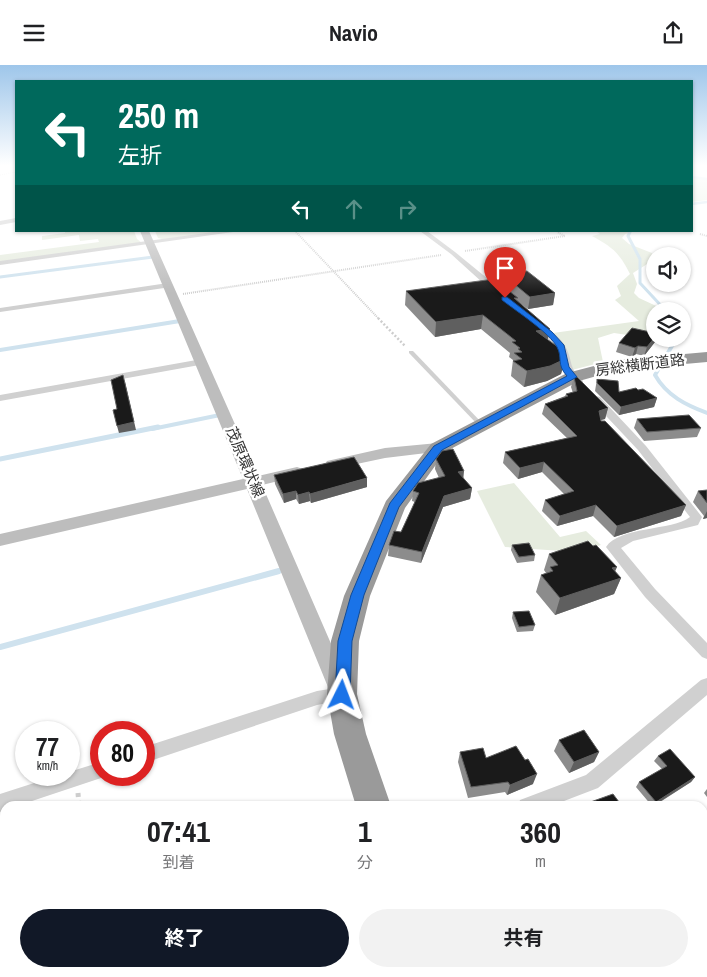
<!DOCTYPE html>
<html lang="ja">
<meta charset="utf-8">
<style>
:root{--surface:#fff;--page:#f2f2f2;--text:#202124;--muted:#757577;--accent:#111827}
body{margin:0;font-family:"Archivo Narrow","Noto Sans JP",sans-serif;background:var(--page);color:var(--text);height:100vh;display:flex;flex-direction:column;font-size:19px;white-space:nowrap}
*{box-sizing:border-box;margin:0}
p{font-size:16px;color:var(--muted)}
.icon{flex:none;width:28px;height:28px;fill:none;stroke:currentColor;stroke-width:2;stroke-linecap:round;stroke-linejoin:round}
.map{position:relative;flex:1;overflow:hidden}
.sheet{position:absolute;left:0px;top:736px;width:708px;height:176px;display:flex;flex-direction:column;background:var(--surface);border-radius:15px 15px 0 0;box-shadow:0 1px 4px #0004}
.sheet>*{flex:none}
.guide{position:absolute;left:15px;top:15px;width:678px;height:152px;border-radius:0px;box-shadow:0 1px 4px #0004;background:#00695c;color:#fff;overflow:hidden}
.tools{position:absolute;left:646px;top:182px;display:grid;gap:10px}
.tools a{display:grid;place-items:center;width:45px;height:45px;border-radius:50%;background:var(--surface);box-shadow:0 1px 4px #0004;font-size:25px}
.speed{position:absolute;left:15px;top:656px;display:flex;gap:10px;font-size:25px;font-weight:700;text-align:center}
.speed>*{display:grid;place-content:center;width:65px;height:65px;border-radius:50%;background:var(--surface);box-shadow:0 1px 4px #0004;line-height:1}
.speed small{font-size:12px;font-weight:400}
.speed .limit{border:8px solid #d22;background:#fff;color:#111}
.pin{position:absolute;display:grid;place-items:center;width:42px;height:42px;color:#fff;margin:-51px -21px;border-radius:50% 50% 50% 0;rotate:-45deg;box-shadow:0 0 5px #0007}
.pin .icon{rotate:45deg}
.me{position:absolute;width:55px;margin:-28px;rotate:3deg;stroke-linejoin:round;filter:drop-shadow(0 0 4px #0008)}
.turn{display:flex;align-items:center;gap:18px;height:105px;padding:0 20px;font-size:22px}
.turn .icon{width:65px;height:65px;stroke-width:2.5}
.turn b{display:block;font-size:35px;line-height:42px}
.lanes{display:flex;align-items:center;height:48px;padding:0 20px;background:#0003;justify-content:center;gap:25px;direction:ltr}
.lanes .off{opacity:.35}
.eta{display:flex;justify-content:space-evenly;align-items:center;height:85px;text-align:center}
.eta b{font-size:30px;font-weight:700;line-height:35px}
.button{display:flex;gap:10px;margin-top:auto;padding:10px 20px}
.button a{flex:1;height:58px;border-radius:30px;background:var(--accent);color:#fff;font-size:20px;font-weight:700;line-height:58px;text-align:center}
.button a+a{background:var(--page);color:var(--text)}
header{display:flex;justify-content:space-between;align-items:center;height:65px;padding:0 20px;background:var(--surface);font-size:22px;font-weight:700}
.map>svg:first-child{display:block}
.green{fill:#e6ecdf}
.lines{fill:none;stroke-linecap:round;stroke-linejoin:round}
.stream-far4{stroke:#cfe2ee;stroke-width:2.5}
.stream-far3{stroke:#cfe2ee;stroke-width:3}
.stream-far2{stroke:#cfe2ee;stroke-width:4}
.stream-far1{stroke:#cfe2ee;stroke-width:5}
.stream{stroke:#cfe2ee;stroke-width:6}
.path-far3{stroke:#cdcdcd;stroke-width:1;stroke-dasharray:1 1;stroke-linecap:butt}
.path-far2{stroke:#cdcdcd;stroke-width:2;stroke-dasharray:1 1;stroke-linecap:butt}
.path-far1{stroke:#cdcdcd;stroke-width:2.5;stroke-dasharray:2 2;stroke-linecap:butt}
.path{stroke:#cdcdcd;stroke-width:5;stroke-dasharray:4 4;stroke-linecap:butt}
.lane{fill:#d0d0d0;fill-rule:evenodd}
.street{fill:#d0d0d0;fill-rule:evenodd}
.secondary{fill:#bdbdbd;fill-rule:evenodd}
.highway{fill:#9a9a9a;fill-rule:evenodd}
.wall{fill:#8c8c8c}
.shaded-wall{fill:#5f5f5f}
.building{fill:#1a1a1a;stroke:#5f5f5f}
.route{fill:#1a73e8;stroke:#114b97}
.labels{text-anchor:middle;stroke-width:5;stroke-linejoin:round;paint-order:stroke}
.street-label{font-size:15px;fill:#333;stroke:#fff}
</style>
<header><svg class="icon" aria-label="menu" viewBox="0 0 24 24"><path d="M4 6h16M4 12h16M4 18h16"/></svg>Navio<svg class="icon" aria-label="share" viewBox="0 0 24 24"><path d="M12 15V3M7 8l5-5 5 5M5 13v7h14v-7"/></svg></header>
<div class="map">
<svg width="707" height="912" viewBox="0 0 707 912">
<rect width="100%" height="100%" fill="#fff"/>
<!-- green -->
<g class="green">
<polygon points="691,113 707,115 707,135 691,137"/>
<polygon points="65,166 134,166 137,174 142,178 0,197 0,190 99,177 98,174 80,176 79,170 42,175 42,171 65,168"/>
<polygon points="155,166 230,166 166,175 158,173"/>
<path d="M596,166H636L625,169L622,173L629,179L652,188L655,194L633,208L637,219L634,228L639,233L667,246H655V274L614,268L598,273L603,297L568,306L553,268L639,256L615,235L621,231L617,221L630,209C619,187 612,182 592,171L600,169Z"/>
<polygon points="514,418 560,472 586,466 601,480 576,487 505,482 477,426"/>
<polygon points="0,773 5,776 5,908 89,908 89,912 0,912"/>
</g>
<g class="lines">
<!-- stream-far4 -->
<g class="stream-far4">
<polyline points="691,112 707,114"/>
<polyline points="691,139 707,137"/>
<polyline points="629,168 630,166"/>
</g>
<!-- stream-far3 -->
<g class="stream-far3">
<polyline points="630,167 628,171 640,194 640,218 666,246"/>
<polyline points="0,212 153,192"/>
</g>
<!-- stream-far2 -->
<g class="stream-far2">
<path d="M676,274L655,310C667,331 686,340 707,348"/>
<polyline points="0,285 180,256"/>
<polyline points="152,364 220,350"/>
</g>
<!-- stream-far1 -->
<polyline class="stream-far1" points="0,394 158,362"/>
<!-- stream -->
<polyline class="stream" points="0,582 279,506"/>
<!-- path-far3 -->
<g class="path-far3">
<polyline points="0,110 16,107"/>
<polyline points="295,166 297,168"/>
<polyline points="556,166 560,168"/>
</g>
<!-- path-far2 -->
<g class="path-far2">
<polyline points="296,167 379,254"/>
<polyline points="700,169 707,171"/>
<polyline points="465,186 565,171 557,167"/>
<polyline points="183,229 441,190"/>
</g>
<!-- path-far1 -->
<polyline class="path-far1" points="378,253 405,281"/>
<!-- path -->
<g class="path">
<polyline points="78,728 79,741"/>
<polyline points="97,908 97,912"/>
</g>
<!-- lane -->
<g class="lane">
<polygon points="409,286 413,286 482,358 482,360 478,360 409,288"/>
<polygon points="661,908 673,908 676,912 662,912"/>
</g>
<!-- street -->
<g class="street">
<polygon points="16,153 16,157 0,160 0,156"/>
<polygon points="221,166 240,166 0,200 0,196"/>
<polygon points="420,166 427,166 455,187 499,223 499,227 493,227 451,189"/>
<polygon points="168,218 171,218 171,222 0,247 0,243"/>
<path d="M533,256H539C548,263 559,271 565,281C574,297 567,301 583,316V320H577L563,305L554,279L533,260Z"/>
<polygon points="202,294 207,297 205,299 0,336 0,330"/>
<path d="M596,331L600,332L646,381L702,452L698,460L633,476L621,483L655,524L707,578V594L702,592L645,532L606,482C620,461 672,466 690,452L638,385L592,336V332Z"/>
<polygon points="707,613 707,630 598,723 551,741 518,741 520,735 586,710 701,615"/>
<polygon points="342,622 348,624 350,629 348,634 317,640 144,698 144,682 317,626"/>
<polygon points="101,697 101,710 107,711 17,741 5,741 5,745 0,747 0,729 59,710 69,710 69,707"/>
</g>
<!-- secondary -->
<g class="secondary">
<polygon points="140,166 149,166 258,411 297,402 303,404 305,407 303,410 262,420 349,620 346,627 338,630 330,627 247,424 0,481 0,469 243,414"/>
<polygon points="438,378 443,380 446,383 443,386 385,393 333,404 327,402 325,399 327,396 385,383"/>
</g>
<!-- highway -->
<g class="highway">
<polygon points="707,287 707,297 618,305 579,316 445,387 405,443 370,531 359,576 357,629 366,669 391,741 356,741 334,669 327,629 331,576 344,531 386,436 431,379 567,308 617,295"/>
<polygon points="409,908 451,908 452,912 410,912"/>
</g>
</g>
<!-- wall -->
<g class="wall">
<polygon points="508,208 555,228 553,240 528,244 517,236 548,275 565,294 561,309 547,316 524,322 511,311 513,295 509,292 510,288 481,264 435,272 405,240 406,226 505,222"/>
<polygon points="655,277 644,291 636,289 632,292 616,287 619,278"/>
<polygon points="574,312 608,343 605,354 601,355 601,356 686,440 681,451 614,472 593,451 557,461 542,446 545,435 564,429 542,407 518,414 503,398 505,387 567,373 542,349 545,339 565,331 566,329 573,328 571,322"/>
<polygon points="597,314 619,327 638,325 657,333 654,342 619,350 595,326"/>
<polygon points="637,354 701,363 697,372 644,376 634,363"/>
<polygon points="436,394 463,413 472,423 470,434 443,442 421,498 388,491 389,480 401,467 415,437 412,436 413,426 439,413 435,404"/>
<polygon points="274,410 367,422 311,438 310,436 299,439 296,434 284,438 275,419"/>
<polygon points="707,425 707,453 703,454 704,451 693,437 698,426"/>
<polygon points="512,480 535,490 534,496 517,498 511,485"/>
<polygon points="549,489 615,506 621,513 614,529 555,550 536,527 541,510 546,508 544,505"/>
<polygon points="513,547 535,560 533,566 517,567 512,553"/>
<polygon points="559,675 599,687 594,697 569,708 554,686"/>
<polygon points="460,687 486,693 533,719 507,730 505,727 468,733 458,697"/>
<polygon points="658,691 695,712 691,717 654,741 652,741 636,722 639,717 662,704 654,696"/>
<polygon points="707,724 707,732 704,728"/>
</g>
<!-- shaded-wall -->
<g class="shaded-wall">
<polygon points="555,228 553,240 528,244 530,232"/>
<polygon points="483,250 481,264 435,272 436,257"/>
<polygon points="550,264 547,278 536,266"/>
<polygon points="655,272 655,274 656,274 655,277 644,291 647,282"/>
<polygon points="638,281 636,289 632,292 635,283"/>
<polygon points="565,294 561,309 547,316 524,322 527,306"/>
<polygon points="125,317 136,365 119,368 117,361"/>
<polygon points="657,333 654,342 619,350 621,342"/>
<polygon points="608,343 605,354 596,356 599,346"/>
<polygon points="544,397 542,407 518,414 520,403"/>
<polygon points="464,406 463,417 458,407"/>
<polygon points="367,413 367,422 311,438 310,429"/>
<polygon points="472,423 470,434 443,442 421,498 422,487 444,431"/>
<polygon points="296,426 296,434 284,438 283,429"/>
<polygon points="309,427 310,436 299,439 298,430"/>
<polygon points="596,440 593,451 557,461 560,451"/>
<polygon points="686,440 681,451 614,472 617,461"/>
<polygon points="707,446 707,453 703,454"/>
<polygon points="617,502 611,516 621,513 614,529 555,550 560,533 612,503"/>
<polygon points="599,687 594,697 569,708 574,697"/>
<polygon points="537,709 533,719 507,730 510,720"/>
<polygon points="695,712 691,717 653,741 656,737"/>
</g>
<!-- building -->
<g class="building">
<polygon points="527,206 555,228 530,232 507,213 513,212 508,208"/>
<polygon points="494,214 518,233 514,233 550,264 536,266 562,285 565,294 550,301 527,306 513,296 522,294 514,288 522,287 518,284 520,283 512,277 516,276 483,250 436,257 406,226"/>
<polygon points="632,263 655,268 655,272 647,282 638,281 635,283 619,278"/>
<polygon points="123,310 134,357 117,361 113,345 117,344 111,315"/>
<polygon points="576,311 608,343 599,346 601,356 605,356 686,440 617,461 596,440 560,451 545,435 574,426 544,397 520,403 505,387 577,371 545,339 568,331 566,329 577,326 574,312"/>
<polygon points="597,314 618,316 619,327 636,323 638,325 643,324 657,333 621,342 597,318"/>
<polygon points="689,350 701,363 647,367 637,354"/>
<polygon points="453,384 464,406 458,407 472,423 444,431 422,487 389,480 394,466 401,467 419,428 413,426 418,418 445,411 436,394 442,386"/>
<polygon points="354,392 367,413 310,429 309,427 298,430 296,426 283,429 274,410"/>
<polygon points="707,425 707,438 698,426"/>
<polygon points="588,476 593,481 596,480 617,502 612,503 621,513 560,533 541,510 553,506 550,502 558,500 549,489"/>
<polygon points="529,478 535,490 519,492 512,480"/>
<polygon points="529,546 535,560 519,562 513,547"/>
<polygon points="584,665 599,687 574,697 559,675"/>
<polygon points="516,681 525,695 528,694 537,709 510,720 508,717 471,722 460,687 483,683 486,693"/>
<polygon points="670,684 695,712 656,737 639,717 667,701 658,691"/>
<polygon points="613,729 622,741 586,741 585,739"/>
<polygon points="702,773 707,779 702,781"/>
</g>
<!-- sky -->
<linearGradient id="sky" x2="0" y2="1"><stop stop-color="#9ec6ea"/><stop offset="0.44" stop-color="#fff"/><stop offset="1" stop-color="#fff" stop-opacity="0"/></linearGradient>
<rect width="707" height="228" fill="url(#sky)"/>
<!-- route -->
<path class="route" d="M502,232H507L552,267L564,280L569,302L577,312L442,385L399,442L364,530L352,576L350,630L348,634L342,636L337,634L335,630L338,576L351,530L390,438L434,381L567,311C556,299 563,293 557,282C550,268 516,246 502,235Z"/>
<g class="labels">
<!-- street labels -->
<g class="street-label">
<text transform="translate(640 300) rotate(-7)" y="5">房総横断道路</text>
<text transform="translate(245 397) rotate(67)" y="5">茂原環状線</text>
</g>
</g>
</svg>
<div class="tools">
<a><svg class="icon" aria-label="sound" viewBox="0 0 24 24"><path d="M4 9h4l5-4v14l-5-4H4zM17 9q2 3 0 6"/></svg></a>
<a><svg class="icon" aria-label="layers" viewBox="0 0 24 24"><path d="M12 4l9 5-9 5-9-5zM3 14l9 5 9-5"/></svg></a>
</div>
<div class="speed"><div>77<small>km/h</small></div><div class="limit">80</div></div>
<div class="pin" style="left:505px;top:233px;background:#d93025"><svg class="icon" aria-label="arrive" viewBox="0 0 24 24"><path d="M6 21V4h12l-3 4 3 4H6"/></svg></div>
<svg class="me" style="left:342px;top:630px" viewBox="-20 -20 40 40"><path d="M0-17L14 15 0 8-14 15z" fill="#1a73e8" stroke="#fff" stroke-width="4"/></svg>
<div class="guide">
<div class="turn"><svg class="icon" aria-label="left" viewBox="0 0 24 24"><path d="M17 20v-9H6M10 6l-5 5 5 5"/></svg><div><b>250 m</b>左折</div></div>
<div class="lanes"><svg class="icon" aria-label="left" viewBox="0 0 24 24"><path d="M17 20v-9H6M10 6l-5 5 5 5"/></svg><svg class="icon off" aria-label="ahead" viewBox="0 0 24 24"><path d="M12 20V5M6 11l6-6 6 6"/></svg><svg class="icon off" aria-label="right" viewBox="0 0 24 24"><path d="M7 20v-9h11M14 6l5 5-5 5"/></svg></div>
</div>
<section class="sheet">
<div class="eta">
<div><b>07:41</b><p>到着</p></div>
<div><b>1</b><p>分</p></div>
<div><b>360</b><p>m</p></div>
</div>
<div class="button"><a>終了</a><a>共有</a></div>
</section>
</div>
